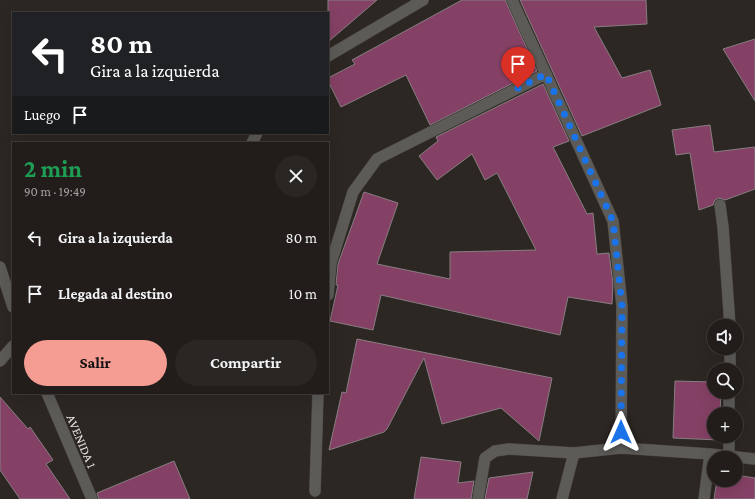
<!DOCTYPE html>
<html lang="es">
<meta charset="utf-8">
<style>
:root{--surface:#221d1a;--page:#2a2623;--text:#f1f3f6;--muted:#a2a2a2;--line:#3f3b39;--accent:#f59c93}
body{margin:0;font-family:"Crimson Pro",serif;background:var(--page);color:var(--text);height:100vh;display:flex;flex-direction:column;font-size:15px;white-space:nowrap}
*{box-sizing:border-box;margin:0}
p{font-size:13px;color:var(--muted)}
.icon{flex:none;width:22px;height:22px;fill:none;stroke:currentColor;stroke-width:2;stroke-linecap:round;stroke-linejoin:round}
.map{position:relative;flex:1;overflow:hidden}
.sheet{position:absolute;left:12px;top:142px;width:317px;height:252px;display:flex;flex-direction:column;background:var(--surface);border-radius:0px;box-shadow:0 4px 16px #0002,0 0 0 1px var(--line)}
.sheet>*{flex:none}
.guide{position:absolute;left:12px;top:12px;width:317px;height:122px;border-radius:0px;box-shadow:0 4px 16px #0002,0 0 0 1px var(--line);background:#202124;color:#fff;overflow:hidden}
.buttons{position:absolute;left:707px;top:319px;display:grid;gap:8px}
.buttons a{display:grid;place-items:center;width:36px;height:36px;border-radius:50%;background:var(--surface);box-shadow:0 4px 16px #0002,0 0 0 1px var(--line);font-size:20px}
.pin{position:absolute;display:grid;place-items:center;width:34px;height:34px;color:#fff;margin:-41px -17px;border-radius:50% 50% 50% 0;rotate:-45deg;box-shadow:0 0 4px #0007}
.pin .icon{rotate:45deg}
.me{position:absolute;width:44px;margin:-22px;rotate:0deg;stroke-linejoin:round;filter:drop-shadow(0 0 3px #0008)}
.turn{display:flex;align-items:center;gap:14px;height:84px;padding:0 12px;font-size:18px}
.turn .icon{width:52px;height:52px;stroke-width:2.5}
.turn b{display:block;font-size:28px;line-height:34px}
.then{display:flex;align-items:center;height:38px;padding:0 12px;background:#0003;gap:8px;font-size:15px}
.round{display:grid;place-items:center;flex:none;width:42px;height:42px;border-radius:21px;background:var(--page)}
.headline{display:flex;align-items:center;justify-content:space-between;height:68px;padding:0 12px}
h1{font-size:24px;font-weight:700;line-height:30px;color:#1e9e55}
.cta{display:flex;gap:8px;margin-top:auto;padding:8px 12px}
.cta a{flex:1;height:46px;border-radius:24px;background:var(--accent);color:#111;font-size:16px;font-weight:700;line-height:46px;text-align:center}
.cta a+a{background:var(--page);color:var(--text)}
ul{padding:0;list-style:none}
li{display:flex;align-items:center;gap:12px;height:56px;padding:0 12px}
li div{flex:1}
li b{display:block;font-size:15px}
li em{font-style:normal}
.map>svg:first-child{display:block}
.building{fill:#854165;stroke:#867e81}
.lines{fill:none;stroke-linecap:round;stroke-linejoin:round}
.minor-casing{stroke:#4b4541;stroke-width:12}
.minor{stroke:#5c5b58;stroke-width:11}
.route{stroke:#1a73e8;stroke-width:7;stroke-dasharray:0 12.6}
.labels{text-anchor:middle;stroke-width:4;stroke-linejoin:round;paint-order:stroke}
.street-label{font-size:13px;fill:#e7e2e0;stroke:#2d2723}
</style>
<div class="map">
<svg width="755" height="499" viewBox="0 0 755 499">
<rect width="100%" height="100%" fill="#2d2723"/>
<!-- building -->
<g class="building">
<polygon points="328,0 377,0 328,42"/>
<polygon points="462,0 505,0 537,71 430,125 406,75 341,107 328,81 328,78 355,64 352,60"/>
<polygon points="520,0 646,0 647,24 594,27 622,78 650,70 661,105 582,136"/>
<polygon points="755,39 755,101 723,49"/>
<polygon points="543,84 569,141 553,147 587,214 593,213 597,254 609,253 613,284 612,304 568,297 560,335 381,295 373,330 330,321 338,285 336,285 338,264 364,192 398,203 377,264 450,279 450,252 536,250 497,173 485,180 472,154 437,180 419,156 438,141 436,137"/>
<polygon points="710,125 714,152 755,147 755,189 725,200 719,198 715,200 713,205 699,210 690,153 676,155 672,130"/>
<polygon points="357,339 552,378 539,441 501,408 442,424 424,358 387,429 384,432 329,450 342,392 346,393"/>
<polygon points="675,381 714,382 714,392 721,392 720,414 714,414 714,436 719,436 719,440 673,438"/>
<polygon points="0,397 28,429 30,427 53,460 46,464 70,499 20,499 0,470"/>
<polygon points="421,457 461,462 458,483 474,481 471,499 414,499"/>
<polygon points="174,461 190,499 99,499 97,493"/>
<polygon points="533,472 527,499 485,499 489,478"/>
<polygon points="736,475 755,478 755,499 714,499 717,480 736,480"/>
</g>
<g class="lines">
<defs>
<g id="minor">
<polyline points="512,0 613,221 622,306 621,448"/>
<polyline points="328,56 423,0"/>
<polyline points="252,143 257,133"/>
<polyline points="720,205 723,227 730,326"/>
<polyline points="0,267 13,307"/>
<polyline points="328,295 331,263 353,192 377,159 546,74"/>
<polyline points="0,361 13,346"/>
<polyline points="730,370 730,348"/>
<polyline points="47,393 92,499"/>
<polyline points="729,414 729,392"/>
<polyline points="729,456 729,436"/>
<polyline points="315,491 318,393"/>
<polyline points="478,499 485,458 495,451 509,449 574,453 621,448 710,454 755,459"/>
<polyline points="562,499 574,453"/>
<polyline points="704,499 710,454"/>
</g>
</defs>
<!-- minor casing -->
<use href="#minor" class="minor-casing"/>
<!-- minor -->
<use href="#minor" class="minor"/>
</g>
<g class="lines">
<!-- route -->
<polyline class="route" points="518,88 546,74 613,221 622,306 621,432"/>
</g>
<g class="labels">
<!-- street labels -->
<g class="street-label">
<text transform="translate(82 441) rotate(67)" y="5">AVENIDA 1</text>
</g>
</g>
</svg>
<div class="buttons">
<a><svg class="icon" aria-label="sound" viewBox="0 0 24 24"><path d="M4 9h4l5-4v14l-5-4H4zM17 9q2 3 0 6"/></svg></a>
<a><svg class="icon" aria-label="search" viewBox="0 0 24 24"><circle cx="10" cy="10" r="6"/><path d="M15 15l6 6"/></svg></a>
<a>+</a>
<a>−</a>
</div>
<div class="pin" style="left:518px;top:88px;background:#d93025"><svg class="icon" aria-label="arrive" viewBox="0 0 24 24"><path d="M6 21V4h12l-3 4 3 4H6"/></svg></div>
<svg class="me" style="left:621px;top:432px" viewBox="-20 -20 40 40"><path d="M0-17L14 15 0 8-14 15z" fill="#1a73e8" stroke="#fff" stroke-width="4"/></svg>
<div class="guide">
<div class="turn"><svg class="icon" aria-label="left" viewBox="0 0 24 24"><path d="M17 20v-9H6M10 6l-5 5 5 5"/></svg><div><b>80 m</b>Gira a la izquierda</div></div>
<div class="then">Luego<svg class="icon" aria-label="arrive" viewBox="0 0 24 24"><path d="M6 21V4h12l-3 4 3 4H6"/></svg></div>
</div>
<section class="sheet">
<div class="headline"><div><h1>2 min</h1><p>90 m · 19:49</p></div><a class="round"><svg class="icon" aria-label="close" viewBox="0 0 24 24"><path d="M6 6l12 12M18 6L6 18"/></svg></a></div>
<ul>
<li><svg class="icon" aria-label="left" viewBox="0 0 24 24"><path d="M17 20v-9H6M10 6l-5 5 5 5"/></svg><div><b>Gira a la izquierda</b></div><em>80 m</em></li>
<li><svg class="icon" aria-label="arrive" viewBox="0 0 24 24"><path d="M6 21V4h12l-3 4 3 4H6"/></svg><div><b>Llegada al destino</b></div><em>10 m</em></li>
</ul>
<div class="cta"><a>Salir</a><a>Compartir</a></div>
</section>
</div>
